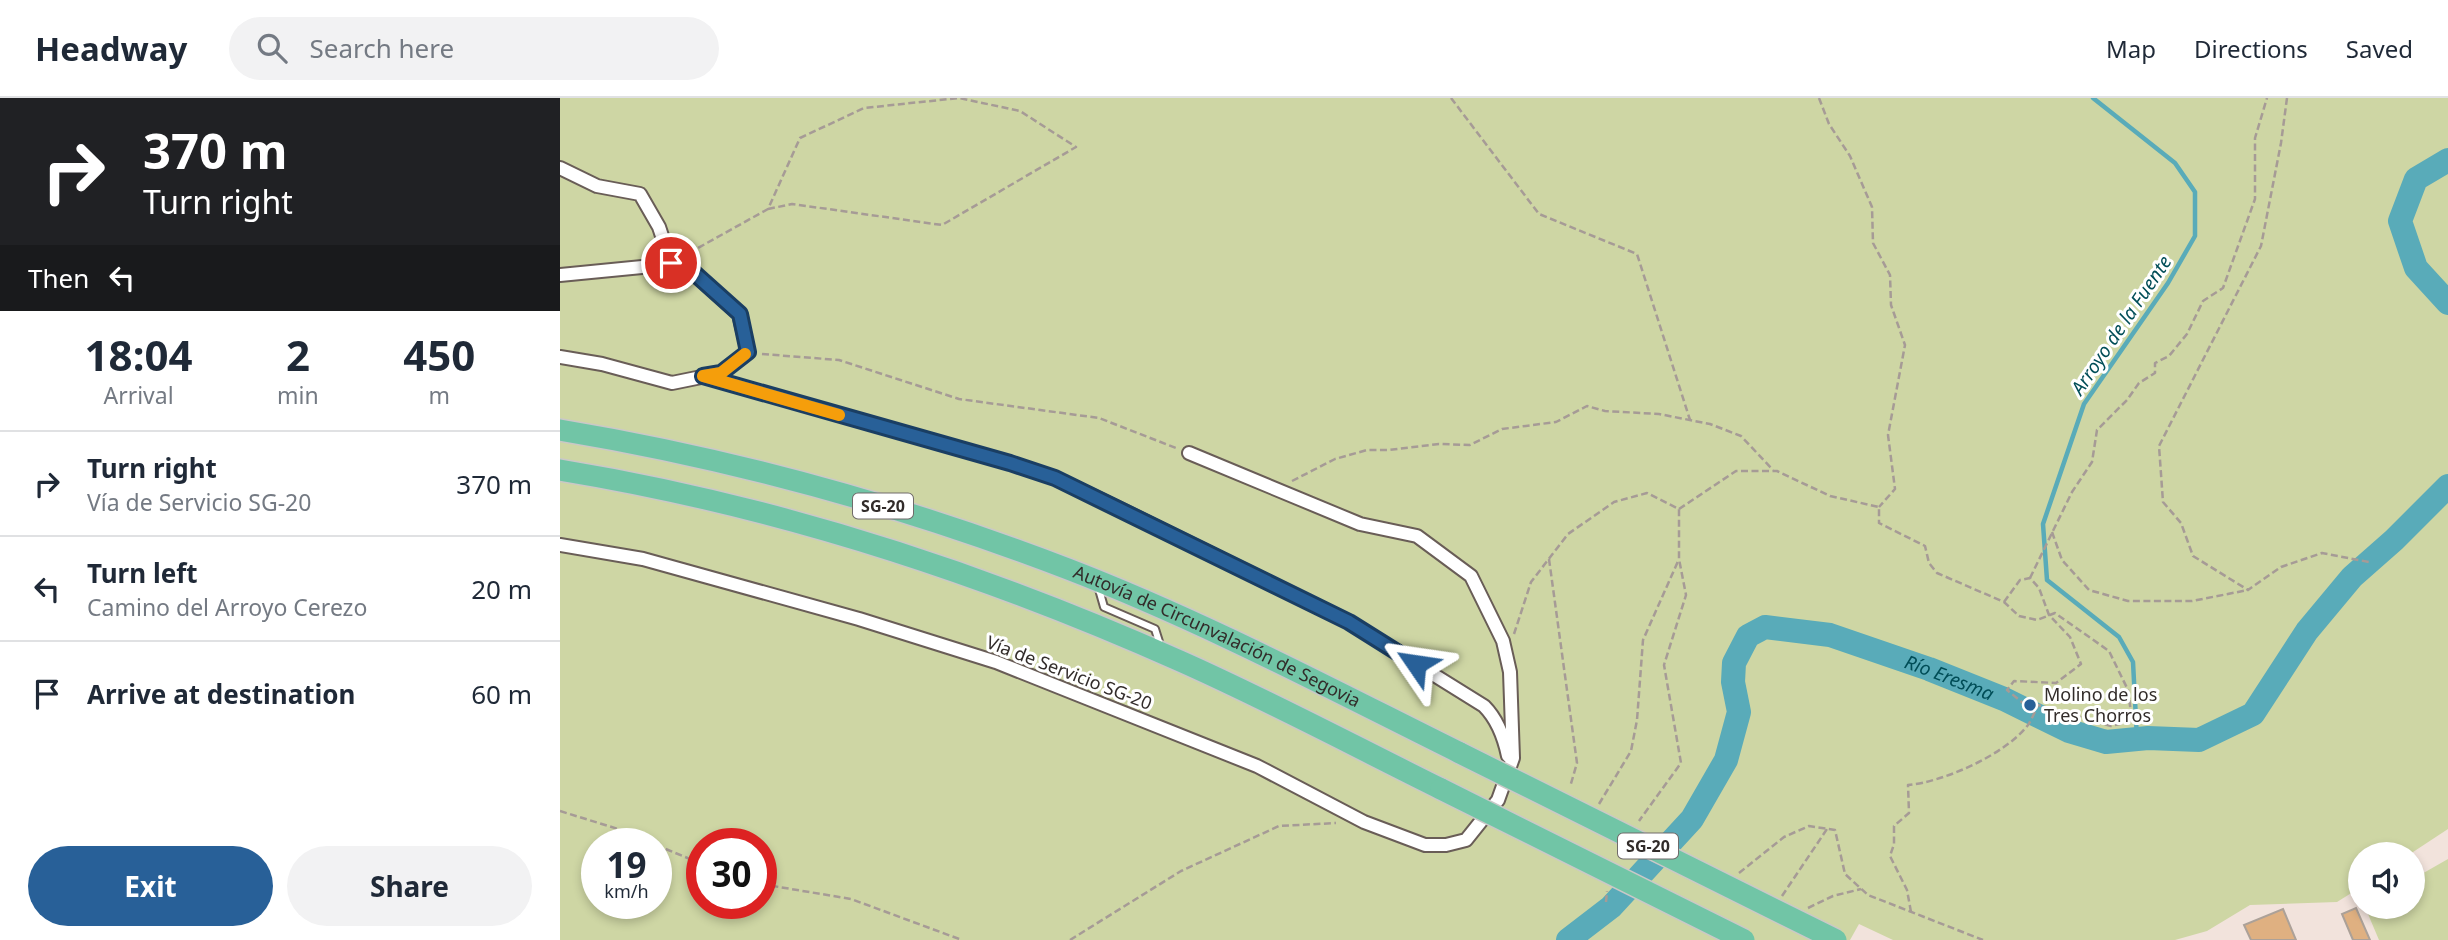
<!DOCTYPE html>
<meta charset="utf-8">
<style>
:root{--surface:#fff;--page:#f2f2f3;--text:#1f2937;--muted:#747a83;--line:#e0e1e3;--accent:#286098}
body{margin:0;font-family:"Noto Sans",sans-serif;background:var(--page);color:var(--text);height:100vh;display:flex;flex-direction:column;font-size:26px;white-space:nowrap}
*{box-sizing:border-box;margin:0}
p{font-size:23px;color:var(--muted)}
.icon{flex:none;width:38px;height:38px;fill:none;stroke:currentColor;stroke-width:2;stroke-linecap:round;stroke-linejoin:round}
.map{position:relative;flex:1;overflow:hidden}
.sheet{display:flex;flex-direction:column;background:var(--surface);width:560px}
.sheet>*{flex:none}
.guide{background:#202124;color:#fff;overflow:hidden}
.fabs{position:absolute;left:1788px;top:744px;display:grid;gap:14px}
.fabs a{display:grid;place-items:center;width:77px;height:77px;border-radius:50%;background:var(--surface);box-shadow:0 4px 10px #0003;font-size:35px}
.speed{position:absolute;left:21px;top:730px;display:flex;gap:14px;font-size:35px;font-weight:700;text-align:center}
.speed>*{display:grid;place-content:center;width:91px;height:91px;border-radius:50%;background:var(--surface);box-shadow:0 4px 10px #0003;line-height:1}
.speed small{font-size:18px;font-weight:400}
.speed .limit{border:10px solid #d22;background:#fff;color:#111}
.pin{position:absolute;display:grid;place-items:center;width:60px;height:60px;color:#fff;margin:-30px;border:4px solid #fff;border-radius:50%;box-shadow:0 2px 7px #0007}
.me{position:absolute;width:77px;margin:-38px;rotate:302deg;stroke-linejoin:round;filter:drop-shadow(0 0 5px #0008)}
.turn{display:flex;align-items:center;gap:24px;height:147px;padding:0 28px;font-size:32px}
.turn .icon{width:91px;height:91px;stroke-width:2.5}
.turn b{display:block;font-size:49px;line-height:60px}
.then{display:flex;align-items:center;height:66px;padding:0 28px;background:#0003;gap:14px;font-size:26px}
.eta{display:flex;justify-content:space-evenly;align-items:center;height:119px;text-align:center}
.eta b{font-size:42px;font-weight:700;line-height:49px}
.button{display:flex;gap:14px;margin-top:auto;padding:14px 28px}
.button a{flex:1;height:80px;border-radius:42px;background:var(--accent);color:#fff;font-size:28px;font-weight:700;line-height:80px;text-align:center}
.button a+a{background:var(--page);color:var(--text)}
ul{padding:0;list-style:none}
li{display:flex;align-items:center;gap:21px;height:105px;padding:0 28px;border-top:2px solid var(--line)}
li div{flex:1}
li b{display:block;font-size:26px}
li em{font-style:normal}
header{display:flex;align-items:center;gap:42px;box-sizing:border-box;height:98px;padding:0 35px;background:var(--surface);border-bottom:2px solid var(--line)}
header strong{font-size:33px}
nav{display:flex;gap:38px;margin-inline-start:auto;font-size:24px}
.search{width:490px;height:63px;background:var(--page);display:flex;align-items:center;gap:18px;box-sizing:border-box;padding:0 24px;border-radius:38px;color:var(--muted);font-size:26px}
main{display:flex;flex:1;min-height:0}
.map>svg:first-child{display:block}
.green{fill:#ced6a4;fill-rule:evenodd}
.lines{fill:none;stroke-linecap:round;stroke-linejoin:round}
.stream{stroke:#59abb9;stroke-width:4.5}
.river{stroke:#59abb9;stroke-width:24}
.building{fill:#dfb081;stroke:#aca198;stroke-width:2}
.service-casing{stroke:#695d57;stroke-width:10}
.minor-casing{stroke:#695d57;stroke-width:16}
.motorway-casing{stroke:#cac8c8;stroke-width:24}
.path{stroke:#a69b96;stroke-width:2.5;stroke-dasharray:7 3.5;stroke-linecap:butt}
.service{stroke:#fff;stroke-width:6}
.minor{stroke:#fff;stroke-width:12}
.motorway{stroke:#71c5a6;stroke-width:21}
.motorway-bridge-casing{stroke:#cac8c8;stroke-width:24;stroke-linecap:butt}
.motorway-bridge{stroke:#71c5a6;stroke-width:21}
.route-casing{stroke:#1a3e63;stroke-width:18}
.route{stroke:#286098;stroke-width:12}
.slow{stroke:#f59e0b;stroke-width:12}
.poi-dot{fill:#286098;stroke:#fff;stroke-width:2.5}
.labels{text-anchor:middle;stroke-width:6;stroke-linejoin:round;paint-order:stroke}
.shield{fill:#fff;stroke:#706b6a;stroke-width:2}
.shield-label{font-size:16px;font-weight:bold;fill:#322c2a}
.street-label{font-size:18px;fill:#322c2a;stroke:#fff}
.poi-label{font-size:18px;fill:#322c2a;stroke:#fff;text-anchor:start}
.water-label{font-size:19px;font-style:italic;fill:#004d57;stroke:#fff}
</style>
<header>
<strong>Headway</strong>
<div class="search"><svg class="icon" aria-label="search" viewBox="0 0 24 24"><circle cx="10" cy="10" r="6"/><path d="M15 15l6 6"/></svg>Search here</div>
<nav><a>Map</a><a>Directions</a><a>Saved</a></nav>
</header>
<main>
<section class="sheet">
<div class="guide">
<div class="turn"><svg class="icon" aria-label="right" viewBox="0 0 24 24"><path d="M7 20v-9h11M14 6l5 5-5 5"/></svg><div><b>370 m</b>Turn right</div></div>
<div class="then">Then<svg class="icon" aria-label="left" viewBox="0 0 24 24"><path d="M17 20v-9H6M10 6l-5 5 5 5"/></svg></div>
</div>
<div class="eta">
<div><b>18:04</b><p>Arrival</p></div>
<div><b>2</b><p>min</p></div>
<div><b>450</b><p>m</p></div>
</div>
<ul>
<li><svg class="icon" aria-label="right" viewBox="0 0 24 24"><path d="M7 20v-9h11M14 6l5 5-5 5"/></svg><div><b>Turn right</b><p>Vía de Servicio SG-20</p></div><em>370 m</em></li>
<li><svg class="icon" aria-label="left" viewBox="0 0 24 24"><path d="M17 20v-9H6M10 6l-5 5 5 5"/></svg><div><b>Turn left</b><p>Camino del Arroyo Cerezo</p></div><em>20 m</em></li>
<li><svg class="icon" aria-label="arrive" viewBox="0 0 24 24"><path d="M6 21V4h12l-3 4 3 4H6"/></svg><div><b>Arrive at destination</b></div><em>60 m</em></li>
</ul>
<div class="button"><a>Exit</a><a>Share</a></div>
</section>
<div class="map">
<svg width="1888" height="842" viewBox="0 0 1888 842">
<rect width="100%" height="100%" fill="#f2e3dc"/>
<!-- green -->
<g class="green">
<path d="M0,0H1888V731L1850,756H1801V789L1777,804L1690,807L1647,833L1615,842H1333L1299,826L1290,842H0ZM37,746H96V805H37ZM142,746H201V805H142Z"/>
<polygon points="1888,761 1888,842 1819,842 1805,809 1853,808 1853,781"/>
</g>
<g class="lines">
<!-- stream -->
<polyline class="stream" points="1533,0 1615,65 1635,94 1635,138 1608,185 1524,306 1483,426 1487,482 1559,539 1573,564 1577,641"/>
<!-- river -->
<g class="river">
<polyline points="1888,62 1856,81 1840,123 1856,170 1888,205"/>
<path id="s1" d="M1008,842L1051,809L1132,721L1166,662L1179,614L1173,584L1174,565L1188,538L1205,529L1270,537L1369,571L1444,601L1509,633L1546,644L1588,640L1639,642L1693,616L1747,533L1792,479L1834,442L1888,388"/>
</g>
</g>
<!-- building -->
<g class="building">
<polygon points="1796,810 1810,842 1793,842 1782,816"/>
<polygon points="1723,811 1736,842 1691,842 1684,827"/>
</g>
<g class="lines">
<defs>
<polyline id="service" points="538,488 544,509 595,531 601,550"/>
<g id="minor">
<polyline points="0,70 37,88 80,96 99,129 111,165"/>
<polyline points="0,177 123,165 179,216 188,254 161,275 112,285 42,266 0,259"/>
<path d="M143,278L450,365L495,380L558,410L789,524L924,608C938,622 944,639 948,658"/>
<polyline points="0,447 83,461 299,521 436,564 697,668 804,724 865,747 886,747 906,742 938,702 953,660 950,574 943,543 911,478 857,438 800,426 629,355"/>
</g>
<g id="motorway">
<path id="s2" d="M0,332C174,361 344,408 508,471C643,523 771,591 900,655"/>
<path d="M0,372C213,407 423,475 620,563C708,602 794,648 881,691"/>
</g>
</defs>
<!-- service casing -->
<use href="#service" class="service-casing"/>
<!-- minor casing -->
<use href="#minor" class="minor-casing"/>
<!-- motorway casing -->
<use href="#motorway" class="motorway-casing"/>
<!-- path -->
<g class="path">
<polyline points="891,0 979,116 1077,156 1130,322"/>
<polyline points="1259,0 1269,26 1290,58 1312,109 1313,145 1330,177 1331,207 1345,247 1328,337 1335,391 1319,409"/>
<polyline points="1727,0 1721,45 1701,148 1599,348 1603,404 1621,425 1633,458 1688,492 1721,469 1762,455 1809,464"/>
<polyline points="129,155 208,111 240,40 304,10 399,0 460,13 516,49 382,127 232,106 208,111"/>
<polyline points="202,256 279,262 399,301 539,320 616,350"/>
<polyline points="732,383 775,361 807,352 829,352 879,346 910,347 942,331 996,324 1027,308 1045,313 1099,316 1150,326 1181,338 1213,372"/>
<path d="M1119,411L1176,373H1217L1270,398L1319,409V425L1365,448L1369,465L1377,475L1444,504L1459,518L1477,522L1495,515L1549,553L1568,592L1572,623L1551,628L1478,607C1475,613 1472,621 1468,627C1446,656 1384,684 1348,687L1349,715L1334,728V746L1330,758L1347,792L1351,814"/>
<polyline points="1492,434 1502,462 1529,492 1568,503 1632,503 1688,492"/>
<polyline points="989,461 1017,665 1010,689"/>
<polyline points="1470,480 1512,394 1532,364 1537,332 1567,302 1579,285 1595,275 1595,265 1609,258 1627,236 1643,203 1663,190 1695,101 1695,40 1707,0"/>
<polyline points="1444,504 1460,482 1470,480 1479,490 1489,517 1510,539 1521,566 1496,585 1454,583 1447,592 1474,614"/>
<polyline points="954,536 971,484 1008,436 1054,404 1087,395 1119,411 1119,461 1126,497 1104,567 1121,665 1079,723"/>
<polyline points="1039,706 1071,653 1077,622 1083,542 1119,461"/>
<polyline points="0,713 58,731 92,746"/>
<polyline points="96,747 142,766"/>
<polyline points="1179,775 1224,739 1249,728 1275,732 1285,776 1308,797 1423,842"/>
<polyline points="201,786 291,801 402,842"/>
<polyline points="1222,798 1267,731"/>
<polyline points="1046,804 1047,793"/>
<polyline points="1248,810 1273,798 1301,791"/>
<polyline points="510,842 621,773 719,728 776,725"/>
</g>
<!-- service -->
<use href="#service" class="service"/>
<!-- minor -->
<use href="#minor" class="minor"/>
<!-- motorway -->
<use href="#motorway" class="motorway"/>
<defs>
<g id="motorway-bridge">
<polyline points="900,655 1276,842"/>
<polyline points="881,691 1184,842"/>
</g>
</defs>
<!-- motorway-bridge casing -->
<use href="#motorway-bridge" class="motorway-bridge-casing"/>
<!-- motorway-bridge -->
<use href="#motorway-bridge" class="motorway-bridge"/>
</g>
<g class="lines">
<defs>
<polyline id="route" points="111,165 123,165 180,216 188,254 161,275 143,278 450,365 495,380 789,524 856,566"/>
</defs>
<!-- route casing -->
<use href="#route" class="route-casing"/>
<!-- route -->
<use href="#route" class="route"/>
<!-- slow -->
<polyline class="slow" points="185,256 161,275 143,278 279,317"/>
</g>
<!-- markers -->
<circle class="poi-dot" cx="1470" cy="607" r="7"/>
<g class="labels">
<!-- shield labels -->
<g class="shield">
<rect x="293" y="395.5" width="60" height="25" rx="5"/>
<rect x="1058" y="735.5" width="60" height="25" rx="5"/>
</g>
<g class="shield-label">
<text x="323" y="414">SG-20</text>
<text x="1088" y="754">SG-20</text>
</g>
<!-- street labels -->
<g class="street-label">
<text dy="6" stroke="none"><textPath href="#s2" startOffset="691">Autovía de Circunvalación de Segovia</textPath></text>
<text transform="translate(509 575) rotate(21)" y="6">Vía de Servicio SG-20</text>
</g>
<!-- poi labels -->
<g class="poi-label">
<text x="1484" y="603">Molino de los<tspan x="1484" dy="21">Tres Chorros</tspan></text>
</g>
<!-- water labels -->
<g class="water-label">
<text transform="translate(1561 227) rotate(-56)" y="7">Arroyo de la Fuente</text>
<text dy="7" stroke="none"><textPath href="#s1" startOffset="583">Río Eresma</textPath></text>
</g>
</g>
</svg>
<div class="fabs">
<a><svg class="icon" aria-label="sound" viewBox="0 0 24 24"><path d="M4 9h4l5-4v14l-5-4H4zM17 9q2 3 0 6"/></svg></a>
</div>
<div class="speed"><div>19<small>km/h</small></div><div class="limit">30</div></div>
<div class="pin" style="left:111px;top:165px;background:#d93025"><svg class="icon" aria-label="arrive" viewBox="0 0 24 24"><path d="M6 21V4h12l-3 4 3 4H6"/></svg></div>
<svg class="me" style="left:856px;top:566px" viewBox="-20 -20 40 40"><path d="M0-17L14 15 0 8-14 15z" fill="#286098" stroke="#fff" stroke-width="4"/></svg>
</div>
</main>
